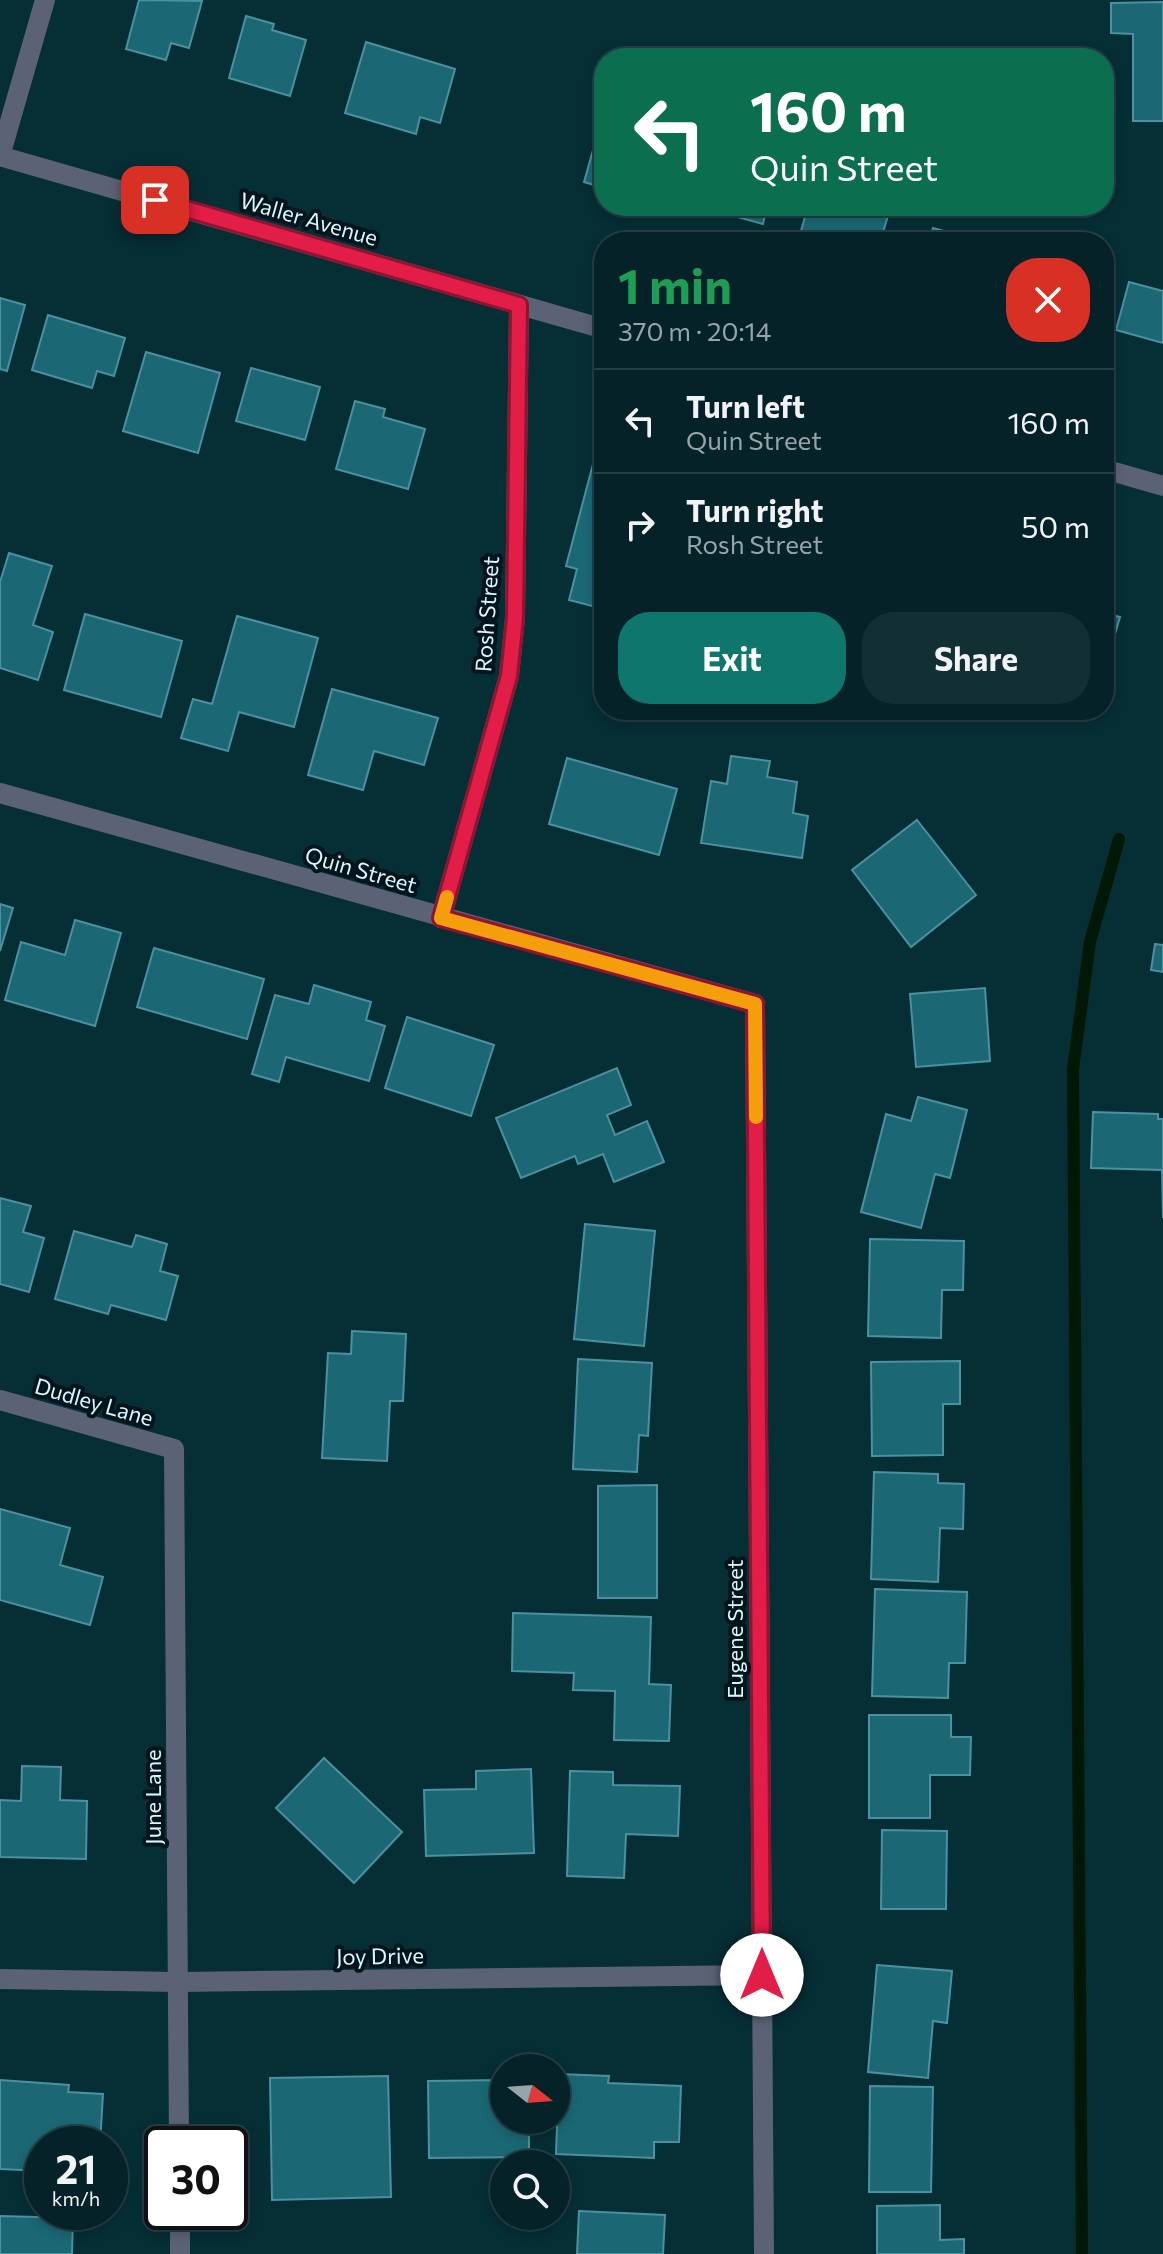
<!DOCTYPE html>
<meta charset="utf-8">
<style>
:root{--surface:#042228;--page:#122f34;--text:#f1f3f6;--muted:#97a4a8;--line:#253f45;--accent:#0f766e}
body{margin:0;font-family:Commissioner,sans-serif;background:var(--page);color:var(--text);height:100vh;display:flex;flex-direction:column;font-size:30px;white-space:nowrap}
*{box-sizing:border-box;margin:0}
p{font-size:26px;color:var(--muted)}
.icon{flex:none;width:44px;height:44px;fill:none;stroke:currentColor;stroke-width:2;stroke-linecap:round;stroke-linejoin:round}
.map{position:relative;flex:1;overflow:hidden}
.details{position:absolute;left:594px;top:232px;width:520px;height:488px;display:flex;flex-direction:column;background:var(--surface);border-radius:32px;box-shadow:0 4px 12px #0003,0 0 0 2px var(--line)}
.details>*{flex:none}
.guide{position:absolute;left:594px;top:48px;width:520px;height:168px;border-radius:32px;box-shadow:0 4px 12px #0003,0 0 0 2px var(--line);background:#0b6e4f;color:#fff;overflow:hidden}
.needle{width:52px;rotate:107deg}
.buttons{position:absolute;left:490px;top:2054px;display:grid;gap:16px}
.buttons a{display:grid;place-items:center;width:80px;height:80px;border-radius:50%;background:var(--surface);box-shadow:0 4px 12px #0003,0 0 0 2px var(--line);font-size:40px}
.speed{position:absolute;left:24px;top:2126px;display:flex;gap:16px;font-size:40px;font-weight:700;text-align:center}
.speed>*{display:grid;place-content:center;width:104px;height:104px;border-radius:50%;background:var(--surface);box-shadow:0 4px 12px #0003,0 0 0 2px var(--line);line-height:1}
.speed small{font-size:20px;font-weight:400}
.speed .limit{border:4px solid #111;border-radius:12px;background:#fff;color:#111}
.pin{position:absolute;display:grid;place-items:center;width:68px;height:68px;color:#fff;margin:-34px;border-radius:16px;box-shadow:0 4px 12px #0006}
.me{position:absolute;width:88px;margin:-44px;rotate:0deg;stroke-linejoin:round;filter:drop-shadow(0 0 6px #0008)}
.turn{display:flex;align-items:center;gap:28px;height:168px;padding:0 24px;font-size:36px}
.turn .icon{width:104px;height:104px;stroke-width:2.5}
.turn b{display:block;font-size:56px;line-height:68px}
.round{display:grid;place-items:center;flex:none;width:84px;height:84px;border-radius:32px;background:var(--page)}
.summary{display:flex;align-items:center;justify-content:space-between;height:136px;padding:0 24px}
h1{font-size:48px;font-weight:700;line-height:60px;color:#1e9e55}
.primary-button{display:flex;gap:16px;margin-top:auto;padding:16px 24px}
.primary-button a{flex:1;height:92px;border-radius:32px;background:var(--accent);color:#fff;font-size:32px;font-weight:700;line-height:92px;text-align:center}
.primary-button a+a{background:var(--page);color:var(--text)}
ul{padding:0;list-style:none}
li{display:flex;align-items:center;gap:24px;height:104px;padding:0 24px;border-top:2px solid var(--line)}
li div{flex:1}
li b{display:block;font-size:30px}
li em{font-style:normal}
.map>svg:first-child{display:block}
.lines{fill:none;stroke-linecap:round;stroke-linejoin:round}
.stream{stroke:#001805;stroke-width:12}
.building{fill:#1b6774;stroke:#4b919f;stroke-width:2}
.minor{stroke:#5c6276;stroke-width:20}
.route-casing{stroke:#92132f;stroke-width:20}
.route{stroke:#e11d48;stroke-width:14}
.slow{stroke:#f59e0b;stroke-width:14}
.labels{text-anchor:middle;stroke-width:8;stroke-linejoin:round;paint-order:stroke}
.street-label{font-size:22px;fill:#dcf7fd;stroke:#00151b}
</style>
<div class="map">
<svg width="1163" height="2254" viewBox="0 0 1163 2254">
<rect width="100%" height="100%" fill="#062e35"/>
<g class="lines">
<!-- stream -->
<polyline class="stream" points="1082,2254 1073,1069 1090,942 1119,839"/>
</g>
<!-- building -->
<g class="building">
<polygon points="139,0 202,1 189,48 171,43 166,60 126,49"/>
<polygon points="1163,2 1163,121 1133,121 1133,34 1111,33 1111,3"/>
<polygon points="246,16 274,24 272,30 306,40 290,96 229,78"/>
<polygon points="366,42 455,69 440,123 420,117 416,134 345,113"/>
<polygon points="602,118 604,119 604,188 584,182"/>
<polygon points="697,206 767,206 763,224"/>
<polygon points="808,206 891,206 880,242 814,242 799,238"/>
<polygon points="933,228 983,242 929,242"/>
<polygon points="1022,232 1060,242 1020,242"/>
<polygon points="1129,282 1163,291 1163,343 1116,330"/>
<polygon points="0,298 25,305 7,371 0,369"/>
<polygon points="48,315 125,338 114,376 97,371 92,388 32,370"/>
<polygon points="146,352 220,373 198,453 123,431"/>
<polygon points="251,368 320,387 305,440 236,421"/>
<polygon points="355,401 385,409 383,417 425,429 408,489 336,469"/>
<polygon points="593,464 604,467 604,609 569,600 577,569 566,566"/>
<polygon points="9,553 52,566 33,625 53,632 38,680 0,668 0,582"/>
<polygon points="1104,613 1120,617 1104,672"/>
<polygon points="85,614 182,641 161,717 64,690"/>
<polygon points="237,616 318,638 294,727 239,712 228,751 181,738 193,699 212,704"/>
<polygon points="332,689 438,718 424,765 374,751 363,790 308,775"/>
<polygon points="731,756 770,761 767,777 797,782 793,813 808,816 802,858 701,843 711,781 727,784"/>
<polygon points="567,758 677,789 659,855 549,824"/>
<polygon points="917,820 976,895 911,947 852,870"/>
<polygon points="0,904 13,908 0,951"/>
<polygon points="75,920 121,933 95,1026 5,1000 21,942 65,955"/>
<polygon points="1155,944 1163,945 1163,972 1151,970"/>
<polygon points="154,948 264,979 247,1039 137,1007"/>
<polygon points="314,985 371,1002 366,1020 385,1026 369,1081 286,1057 279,1082 252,1074 275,995 309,1004"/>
<polygon points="985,988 990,1061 916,1067 910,994"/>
<polygon points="407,1017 494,1045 471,1116 385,1088"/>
<polygon points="617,1068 631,1105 607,1115 615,1135 647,1121 664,1162 614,1182 603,1154 578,1164 575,1156 521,1178 496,1118"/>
<polygon points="918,1097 967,1110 950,1178 935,1174 921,1228 861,1212 886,1114 911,1121"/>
<polygon points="1093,1112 1158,1114 1158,1119 1163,1119 1163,1218 1162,1170 1091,1168"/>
<polygon points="0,1198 31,1206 23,1232 44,1238 29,1292 0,1284"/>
<polygon points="585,1224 655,1231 644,1346 574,1339"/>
<polygon points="74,1231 132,1247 136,1235 167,1244 160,1271 178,1276 166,1320 111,1305 108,1314 55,1299"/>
<polygon points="870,1239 964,1241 963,1290 942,1290 941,1338 868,1336"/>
<polygon points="352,1331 406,1334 403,1401 390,1401 387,1461 322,1458 328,1353 351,1354"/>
<polygon points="578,1359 652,1363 648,1436 639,1435 637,1472 573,1469"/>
<polygon points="960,1361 960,1404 943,1404 943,1455 872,1456 871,1362"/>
<polygon points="874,1472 938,1474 938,1483 964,1484 963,1529 940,1528 938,1582 871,1579"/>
<polygon points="657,1485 657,1598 598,1598 598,1486"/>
<polygon points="0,1509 70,1528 60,1565 103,1577 90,1625 0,1600"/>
<polygon points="875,1589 967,1592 965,1663 949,1663 948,1698 872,1696"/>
<polygon points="513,1613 651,1617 649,1684 671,1685 669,1741 614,1740 615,1691 573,1690 574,1673 512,1671"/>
<polygon points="869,1715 951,1715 951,1737 971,1737 970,1775 930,1775 930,1818 869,1818"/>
<polygon points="324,1758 402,1832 354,1883 276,1808"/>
<polygon points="22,1766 61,1767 60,1800 87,1801 86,1859 0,1857 0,1800 21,1801"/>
<polygon points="531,1769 534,1853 426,1856 424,1790 476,1789 476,1771"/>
<polygon points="570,1771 613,1772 613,1785 680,1786 678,1836 626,1834 624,1878 567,1876"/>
<polygon points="882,1830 947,1831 946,1909 881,1909"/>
<polygon points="877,1965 952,1971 947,2023 933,2021 928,2078 868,2072"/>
<polygon points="559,2074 609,2076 608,2083 681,2086 679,2142 654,2142 654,2158 556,2154"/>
<polygon points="388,2076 391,2197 272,2200 270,2078"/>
<polygon points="0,2080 69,2085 68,2092 103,2094 100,2144 42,2144 42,2171 0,2169"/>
<polygon points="504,2080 504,2120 529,2120 529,2157 429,2158 428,2081"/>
<polygon points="870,2086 933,2087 931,2192 869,2192"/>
<polygon points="940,2205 940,2240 964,2239 964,2254 877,2254 877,2206"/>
<polygon points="579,2211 665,2215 663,2254 577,2254"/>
<polygon points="0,2216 73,2218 72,2254 0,2254"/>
</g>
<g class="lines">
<!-- minor -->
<g class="minor">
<polyline points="0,156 604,329"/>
<polyline points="0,156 45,0"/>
<polyline points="1104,469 1163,486"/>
<polyline points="0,793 755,1004 764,2254"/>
<polyline points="441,918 509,676 515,618 519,305"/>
<polyline points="0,1400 174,1449 179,2144"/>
<polyline points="0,1979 178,1982 762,1975"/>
<polyline points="180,2212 180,2254"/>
</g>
</g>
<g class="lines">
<defs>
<polyline id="route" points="155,200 519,305 515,618 509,676 441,918 755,1004 762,1975"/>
</defs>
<!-- route casing -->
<use href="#route" class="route-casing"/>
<!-- route -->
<use href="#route" class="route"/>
<!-- slow -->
<polyline class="slow" points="447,897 441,918 755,1004 756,1117"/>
</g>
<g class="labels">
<!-- street labels -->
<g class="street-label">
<text transform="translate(309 219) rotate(16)" y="8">Waller Avenue</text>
<text transform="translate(487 614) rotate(-86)" y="8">Rosh Street</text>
<text transform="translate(361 870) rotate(16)" y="8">Quin Street</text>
<text transform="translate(94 1402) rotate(16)" y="8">Dudley Lane</text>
<text transform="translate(735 1629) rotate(-90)" y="8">Eugene Street</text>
<text transform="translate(153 1797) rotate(-90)" y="8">June Lane</text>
<text transform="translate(380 1956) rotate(-1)" y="8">Joy Drive</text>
</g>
</g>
</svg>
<div class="buttons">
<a><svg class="needle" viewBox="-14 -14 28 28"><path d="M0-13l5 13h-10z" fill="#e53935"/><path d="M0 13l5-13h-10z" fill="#97a4a8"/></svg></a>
<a><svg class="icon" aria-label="search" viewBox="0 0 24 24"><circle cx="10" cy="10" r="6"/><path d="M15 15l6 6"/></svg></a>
</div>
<div class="speed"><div>21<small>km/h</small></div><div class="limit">30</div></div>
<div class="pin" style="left:155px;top:200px;background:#d93025"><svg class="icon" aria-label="arrive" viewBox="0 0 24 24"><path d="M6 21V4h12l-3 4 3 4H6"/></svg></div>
<svg class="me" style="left:762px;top:1975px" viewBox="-20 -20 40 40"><circle r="19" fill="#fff"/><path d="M0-13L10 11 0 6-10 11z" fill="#e11d48"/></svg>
<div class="guide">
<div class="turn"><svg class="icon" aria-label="left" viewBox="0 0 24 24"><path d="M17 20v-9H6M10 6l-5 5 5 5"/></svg><div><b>160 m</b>Quin Street</div></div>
</div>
<section class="details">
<div class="summary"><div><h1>1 min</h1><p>370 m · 20:14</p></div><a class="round" style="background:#d93025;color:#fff"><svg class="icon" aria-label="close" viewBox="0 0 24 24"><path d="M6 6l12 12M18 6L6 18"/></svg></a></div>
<ul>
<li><svg class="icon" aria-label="left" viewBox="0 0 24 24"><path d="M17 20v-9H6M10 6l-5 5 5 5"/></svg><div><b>Turn left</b><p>Quin Street</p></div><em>160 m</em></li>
<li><svg class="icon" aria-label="right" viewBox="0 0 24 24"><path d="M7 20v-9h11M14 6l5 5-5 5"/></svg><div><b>Turn right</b><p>Rosh Street</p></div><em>50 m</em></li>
</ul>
<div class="primary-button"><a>Exit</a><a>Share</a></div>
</section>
</div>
